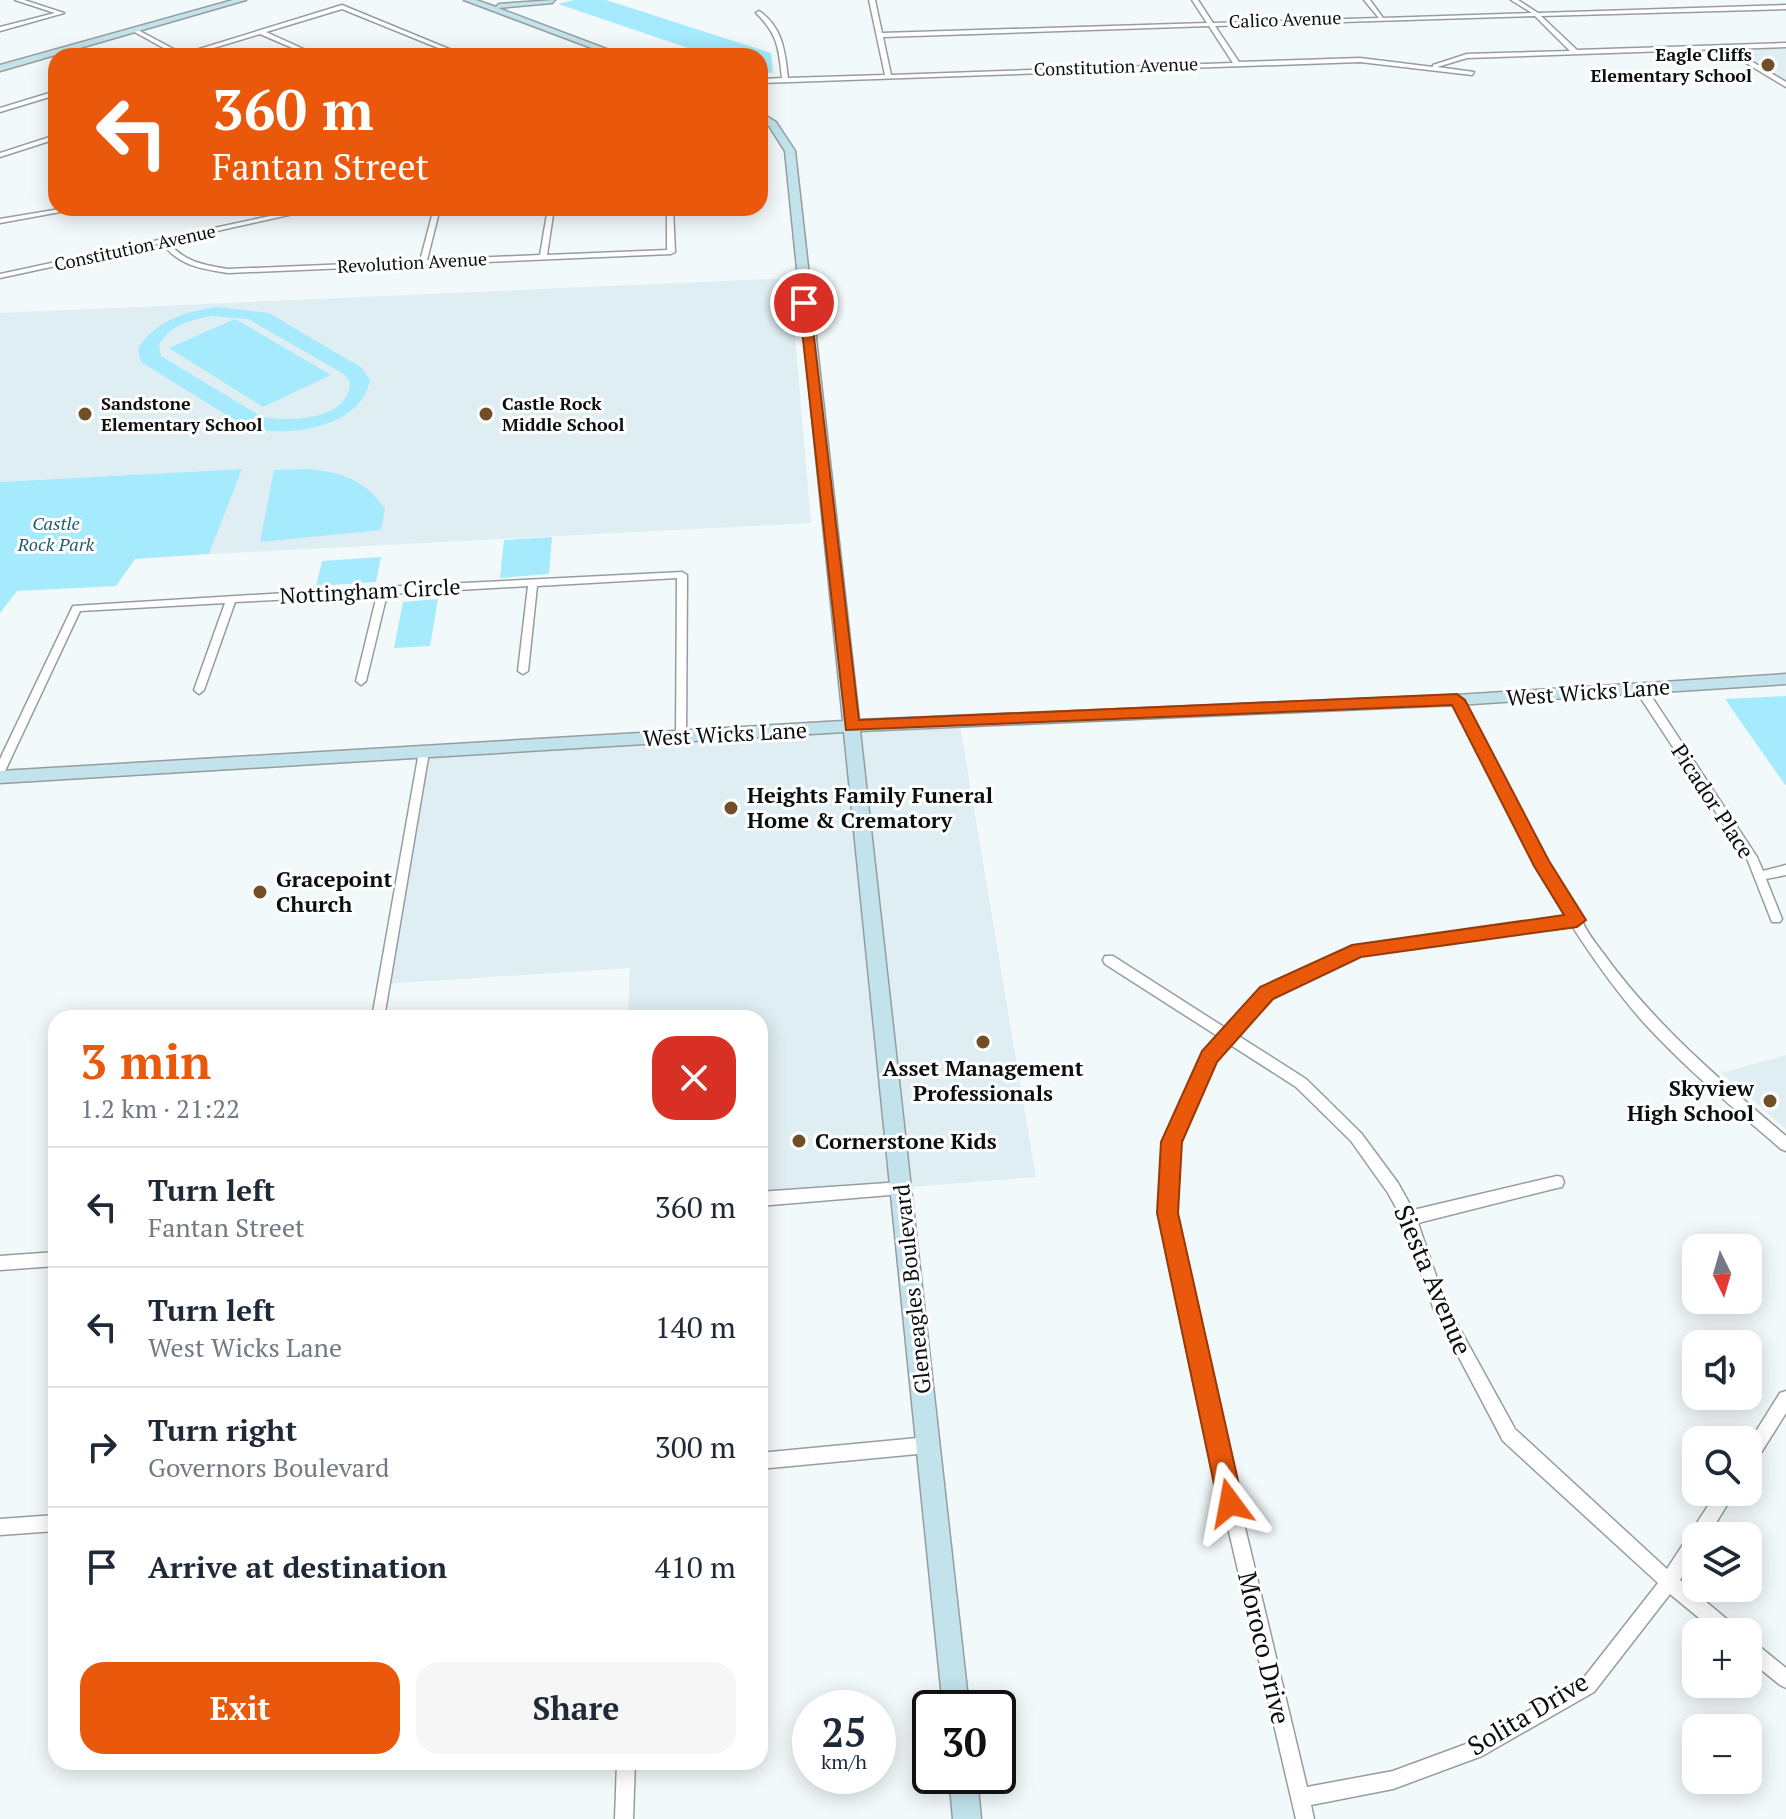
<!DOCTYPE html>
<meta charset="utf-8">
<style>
:root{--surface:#fff;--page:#f6f6f7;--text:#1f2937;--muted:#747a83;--line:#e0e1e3;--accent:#ea580c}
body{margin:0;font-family:"PT Serif",serif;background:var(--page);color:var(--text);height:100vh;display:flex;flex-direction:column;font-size:30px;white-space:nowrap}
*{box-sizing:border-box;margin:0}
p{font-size:26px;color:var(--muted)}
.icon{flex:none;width:44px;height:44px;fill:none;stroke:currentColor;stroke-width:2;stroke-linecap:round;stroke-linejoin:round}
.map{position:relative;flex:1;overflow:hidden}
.panel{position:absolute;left:48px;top:1010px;width:720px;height:760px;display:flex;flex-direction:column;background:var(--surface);border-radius:24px;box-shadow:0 4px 20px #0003}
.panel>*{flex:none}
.banner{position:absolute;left:48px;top:48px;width:720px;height:168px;border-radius:24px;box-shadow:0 4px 20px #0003;background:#ea580c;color:#fff;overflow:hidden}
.needle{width:52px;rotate:175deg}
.tools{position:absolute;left:1682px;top:1234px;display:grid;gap:16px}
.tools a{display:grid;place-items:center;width:80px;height:80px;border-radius:16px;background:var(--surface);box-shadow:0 4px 20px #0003;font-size:40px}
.speed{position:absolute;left:792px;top:1690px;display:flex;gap:16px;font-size:40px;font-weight:700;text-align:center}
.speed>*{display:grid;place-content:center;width:104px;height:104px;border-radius:50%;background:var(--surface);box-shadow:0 4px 20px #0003;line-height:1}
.speed small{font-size:20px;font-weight:400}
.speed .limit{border:4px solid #111;border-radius:12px;background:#fff;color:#111}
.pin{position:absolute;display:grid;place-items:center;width:68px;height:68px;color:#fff;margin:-34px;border:4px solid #fff;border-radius:50%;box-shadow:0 2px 8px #0007}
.me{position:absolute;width:88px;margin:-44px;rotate:347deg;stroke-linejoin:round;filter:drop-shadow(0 0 6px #0008)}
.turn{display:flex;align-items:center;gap:28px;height:168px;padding:0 32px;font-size:36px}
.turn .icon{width:104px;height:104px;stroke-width:2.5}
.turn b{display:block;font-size:56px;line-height:68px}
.round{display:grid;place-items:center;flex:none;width:84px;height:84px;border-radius:24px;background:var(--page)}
.overview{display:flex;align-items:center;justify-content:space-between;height:136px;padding:0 32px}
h1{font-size:48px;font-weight:700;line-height:60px;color:var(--accent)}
.action{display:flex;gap:16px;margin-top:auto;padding:16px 32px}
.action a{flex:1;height:92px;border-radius:24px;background:var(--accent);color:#fff;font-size:32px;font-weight:700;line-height:92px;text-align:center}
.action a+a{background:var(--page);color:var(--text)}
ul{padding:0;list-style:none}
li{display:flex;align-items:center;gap:24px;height:120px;padding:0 32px;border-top:2px solid var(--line)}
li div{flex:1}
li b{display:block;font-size:30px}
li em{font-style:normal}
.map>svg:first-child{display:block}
.built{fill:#dfeef3}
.green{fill:#a5eafd;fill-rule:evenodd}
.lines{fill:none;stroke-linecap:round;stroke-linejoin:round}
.street-casing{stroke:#979d9f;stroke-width:3}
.secondary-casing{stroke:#979d9f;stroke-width:3}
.street{fill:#fff;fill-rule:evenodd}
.secondary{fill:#c2e3ec;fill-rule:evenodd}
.route{fill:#ea580c;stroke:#983908;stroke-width:2}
.poi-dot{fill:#714e27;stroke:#fff;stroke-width:3}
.labels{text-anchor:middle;stroke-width:6;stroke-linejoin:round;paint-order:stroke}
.far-street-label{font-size:18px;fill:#0c0f0f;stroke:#fff}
.far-poi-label{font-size:18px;font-weight:bold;fill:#0c0f0f;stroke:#fff;text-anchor:start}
.far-park-label{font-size:18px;font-style:italic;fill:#235f6e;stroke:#fff}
.street-label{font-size:22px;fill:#0c0f0f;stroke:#fff}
.poi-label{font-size:22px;font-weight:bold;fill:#0c0f0f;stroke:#fff;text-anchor:start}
.near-street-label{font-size:26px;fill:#0c0f0f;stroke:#fff}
</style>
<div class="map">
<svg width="1786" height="1819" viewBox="0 0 1786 1819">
<rect width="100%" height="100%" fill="#f2f9fb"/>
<!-- built -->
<g class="built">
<polygon points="1786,45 1786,85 1724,47"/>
<polygon points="790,278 811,523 209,554 242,469 0,482 0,313"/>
<polygon points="959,720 1036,1177 760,1199 760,1018 628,1018 630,968 384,984 424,752"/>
<polygon points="1786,1055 1786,1129 1721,1073"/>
</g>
<!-- green -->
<g class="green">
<polygon points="574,0 606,0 771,53 773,73 760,72 760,56 712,56 558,4"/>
<path d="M216,307L269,313L362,368L370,380C361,429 286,438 246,427L141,362L138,349C155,320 186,312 216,307ZM211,316L248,319L344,374L350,382C350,421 286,423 260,416L161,356L159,345C169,325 191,320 211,316Z"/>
<polygon points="235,319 331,375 263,407 169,348"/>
<polygon points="242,469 209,554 135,559 116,586 17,591 0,613 0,482"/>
<path d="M307,469C342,472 365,480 385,509L381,530L260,542L274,470Z"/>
<polygon points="552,537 549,574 500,578 504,540"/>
<polygon points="381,557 376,582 316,586 322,561"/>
<polygon points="438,599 430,646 394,648 403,602"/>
<polygon points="1786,696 1786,786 1725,699"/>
</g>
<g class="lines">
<defs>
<g id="street">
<polygon points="15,0 24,0 64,13 0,31 0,27 55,13"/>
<path d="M869,0H875L882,33L1207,23L1192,0H1198L1213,23L1379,18L1364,0H1370L1383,18L1532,13L1511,0H1518L1538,13L1786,5V9L1541,16L1577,50L1786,43V47L1731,49L1786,82V87L1723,49L1467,58L1437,67L1474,72L1472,75L1360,62L760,83V79L782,78C779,49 778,34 756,13L759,11C783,27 785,52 788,78L885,75ZM1535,16L1570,51L1467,54L1433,65V67L1360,58L1239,62L1215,26ZM1209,26L1233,63L891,75L883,37Z"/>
<polygon points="342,5 466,56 458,56 342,9 266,32 319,56 311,56 260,34 187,56 178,56 131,30 136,29 183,54"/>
<polygon points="56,91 56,95 0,112 0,108"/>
<polygon points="56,135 56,139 0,157 0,153"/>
<polygon points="66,208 82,208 0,223 0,219"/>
<path d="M307,208H320L168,242C184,262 204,265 228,269L420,261L434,208H440L427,260L540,255L548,208H554L547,255L667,250V208H673L675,252L671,254L228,273C202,269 179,266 162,243L0,278V274Z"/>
<polygon points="682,572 687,575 686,737 685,740 681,741 676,737 677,578 537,586 528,671 523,674 518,671 528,586 387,594 366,681 361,685 356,681 377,595 235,602 204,690 199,694 194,690 225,603 80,611 5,771 0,775 0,759 73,606 383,587"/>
<polygon points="1640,684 1644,685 1757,857 1763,871 1786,865 1786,875 1766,879 1782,919 1780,922 1772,922 1748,861 1636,691 1635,688"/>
<path d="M1457,696L1462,700L1534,840L1578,916L1581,917C1584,929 1595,942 1603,953C1654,1024 1720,1080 1786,1136V1151L1781,1149C1735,1109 1687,1070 1645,1024C1618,994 1594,960 1572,926L1360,955L1271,997L1237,1035L1306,1079L1361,1133L1398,1183L1413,1210L1557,1176L1562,1177L1564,1182L1562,1187L1557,1188L1418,1223L1445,1302L1515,1429L1667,1569L1717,1492H1735L1708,1536H1696V1555L1680,1580L1735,1626L1738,1632H1716L1670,1594L1594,1692L1482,1756L1393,1789L1311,1805L1314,1819H1296L1188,1356L1160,1213L1165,1142L1204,1053L1219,1037L1105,964L1103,960L1105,956H1113L1227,1029L1263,989L1358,945L1566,917L1523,841L1452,700ZM1229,1044L1296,1087L1351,1141L1388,1193L1403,1220L1434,1310L1503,1441L1658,1583L1582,1680L1477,1740L1393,1771L1307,1787L1204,1356L1174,1213L1179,1142L1214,1061Z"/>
<polygon points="424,748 429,752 384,1018 372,1018 419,752"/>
<polygon points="902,1182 907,1183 909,1188 907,1193 902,1194 760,1206 760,1192"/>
<polygon points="56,1252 56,1266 0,1270 0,1256"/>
<polygon points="1786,1391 1786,1413 1754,1464 1748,1466 1748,1444 1780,1393"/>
<polygon points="928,1437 934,1439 936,1445 934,1451 928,1453 760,1469 760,1453"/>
<polygon points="56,1515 56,1531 0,1535 0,1519"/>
<polygon points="1748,1639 1754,1642 1786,1668 1786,1688 1780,1685 1748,1659"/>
<polygon points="617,1762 635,1762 633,1819 615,1819"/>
</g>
<g id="secondary">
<polygon points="233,0 246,0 0,71 0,65"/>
<polygon points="464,0 476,0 496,7 499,4 555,0 552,3 498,8 625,56 613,56"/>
<polygon points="760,112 776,122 795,151 859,720 1457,695 1786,674 1786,684 1457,705 860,731 969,1708 943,1708 844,732 0,783 0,771 843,721 785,151 769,126 760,119"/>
<polygon points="949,1776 977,1776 981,1819 953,1819"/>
</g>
</defs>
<!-- street casing -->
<use href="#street" class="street-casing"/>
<!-- secondary casing -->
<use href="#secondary" class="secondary-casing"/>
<!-- street -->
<use href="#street" class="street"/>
<!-- secondary -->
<use href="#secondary" class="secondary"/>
</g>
<!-- route -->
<polygon class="route" points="804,299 810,303 859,720 1457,694 1465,700 1549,861 1586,920 1577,927 1361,957 1273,999 1217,1062 1182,1142 1178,1213 1243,1503 1239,1512 1230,1516 1221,1512 1218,1503 1157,1213 1161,1142 1202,1051 1260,987 1352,945 1564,915 1534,866 1452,705 846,730 799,303"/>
<!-- markers -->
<g class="poi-dot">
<circle cx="1768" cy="65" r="8"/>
<circle cx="85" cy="414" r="8"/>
<circle cx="486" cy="414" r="8"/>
<circle cx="731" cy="808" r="8"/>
<circle cx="260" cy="892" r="8"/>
<circle cx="983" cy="1042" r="8"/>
<circle cx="1770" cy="1101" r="8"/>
<circle cx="799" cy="1141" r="8"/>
</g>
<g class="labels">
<!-- far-street labels -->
<g class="far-street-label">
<text transform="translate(1285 20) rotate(-2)" y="6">Calico Avenue</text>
<text transform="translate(1116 67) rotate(-2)" y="6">Constitution Avenue</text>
<text transform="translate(135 248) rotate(-12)" y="6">Constitution Avenue</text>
<text transform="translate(412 263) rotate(-3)" y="6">Revolution Avenue</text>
</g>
<!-- far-poi labels -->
<g class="far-poi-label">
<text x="1752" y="61" text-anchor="end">Eagle Cliffs<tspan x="1752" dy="21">Elementary School</tspan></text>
<text x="101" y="410">Sandstone<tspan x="101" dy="21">Elementary School</tspan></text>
<text x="502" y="410">Castle Rock<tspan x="502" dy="21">Middle School</tspan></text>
</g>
<!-- far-park labels -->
<g class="far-park-label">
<text x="56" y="530">Castle<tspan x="56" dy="21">Rock Park</tspan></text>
</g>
<!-- street labels -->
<g class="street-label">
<text transform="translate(370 591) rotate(-3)" y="8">Nottingham Circle</text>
<text transform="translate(1588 692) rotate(-4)" y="8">West Wicks Lane</text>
<text transform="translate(725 734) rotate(-3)" y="8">West Wicks Lane</text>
<text transform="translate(1713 801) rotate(57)" y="8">Picador Place</text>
<text transform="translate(912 1289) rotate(-96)" y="8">Gleneagles Boulevard</text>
</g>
<!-- poi labels -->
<g class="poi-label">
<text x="747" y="803">Heights Family Funeral<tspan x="747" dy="25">Home &amp; Crematory</tspan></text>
<text x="276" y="887">Gracepoint<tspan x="276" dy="25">Church</tspan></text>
<text x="983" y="1076" text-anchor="middle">Asset Management<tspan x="983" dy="25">Professionals</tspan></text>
<text x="1754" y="1096" text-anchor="end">Skyview<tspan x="1754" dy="25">High School</tspan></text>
<text x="815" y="1149">Cornerstone Kids</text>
</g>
<!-- near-street labels -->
<g class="near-street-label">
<text transform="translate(1433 1280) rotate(67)" y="9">Siesta Avenue</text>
<text transform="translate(1264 1648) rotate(77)" y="9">Moroco Drive</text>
<text transform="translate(1528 1714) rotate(-31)" y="9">Solita Drive</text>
</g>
</g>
</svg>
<div class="tools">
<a><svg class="needle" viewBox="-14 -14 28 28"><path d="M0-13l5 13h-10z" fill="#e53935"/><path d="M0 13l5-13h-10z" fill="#747a83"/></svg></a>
<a><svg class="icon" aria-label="sound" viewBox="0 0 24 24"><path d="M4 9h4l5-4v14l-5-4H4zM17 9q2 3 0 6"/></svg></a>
<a><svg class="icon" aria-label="search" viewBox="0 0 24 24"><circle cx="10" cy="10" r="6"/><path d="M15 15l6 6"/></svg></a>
<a><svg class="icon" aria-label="layers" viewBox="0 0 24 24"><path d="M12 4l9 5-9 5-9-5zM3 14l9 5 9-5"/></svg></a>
<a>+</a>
<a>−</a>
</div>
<div class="speed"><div>25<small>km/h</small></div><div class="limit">30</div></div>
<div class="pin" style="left:804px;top:303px;background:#d93025"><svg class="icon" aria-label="arrive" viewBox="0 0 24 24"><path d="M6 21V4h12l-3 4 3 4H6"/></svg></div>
<svg class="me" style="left:1230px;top:1503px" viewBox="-20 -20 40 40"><path d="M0-17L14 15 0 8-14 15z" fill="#ea580c" stroke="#fff" stroke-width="4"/></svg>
<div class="banner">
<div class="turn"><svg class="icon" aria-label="left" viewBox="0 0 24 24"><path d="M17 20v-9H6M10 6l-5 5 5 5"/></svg><div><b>360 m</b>Fantan Street</div></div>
</div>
<section class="panel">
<div class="overview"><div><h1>3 min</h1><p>1.2 km · 21:22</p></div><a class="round" style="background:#d93025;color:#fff"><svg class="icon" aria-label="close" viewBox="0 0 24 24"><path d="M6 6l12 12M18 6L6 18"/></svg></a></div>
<ul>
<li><svg class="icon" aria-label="left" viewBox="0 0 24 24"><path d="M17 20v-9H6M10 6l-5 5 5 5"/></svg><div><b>Turn left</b><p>Fantan Street</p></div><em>360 m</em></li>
<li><svg class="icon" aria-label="left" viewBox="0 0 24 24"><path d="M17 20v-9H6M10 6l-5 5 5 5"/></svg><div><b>Turn left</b><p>West Wicks Lane</p></div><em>140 m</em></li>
<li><svg class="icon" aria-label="right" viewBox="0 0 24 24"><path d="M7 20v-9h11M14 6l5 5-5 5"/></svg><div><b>Turn right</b><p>Governors Boulevard</p></div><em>300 m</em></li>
<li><svg class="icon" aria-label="arrive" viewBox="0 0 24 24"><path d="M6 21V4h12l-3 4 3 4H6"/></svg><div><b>Arrive at destination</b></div><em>410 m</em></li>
</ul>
<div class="action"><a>Exit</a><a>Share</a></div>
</section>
</div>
